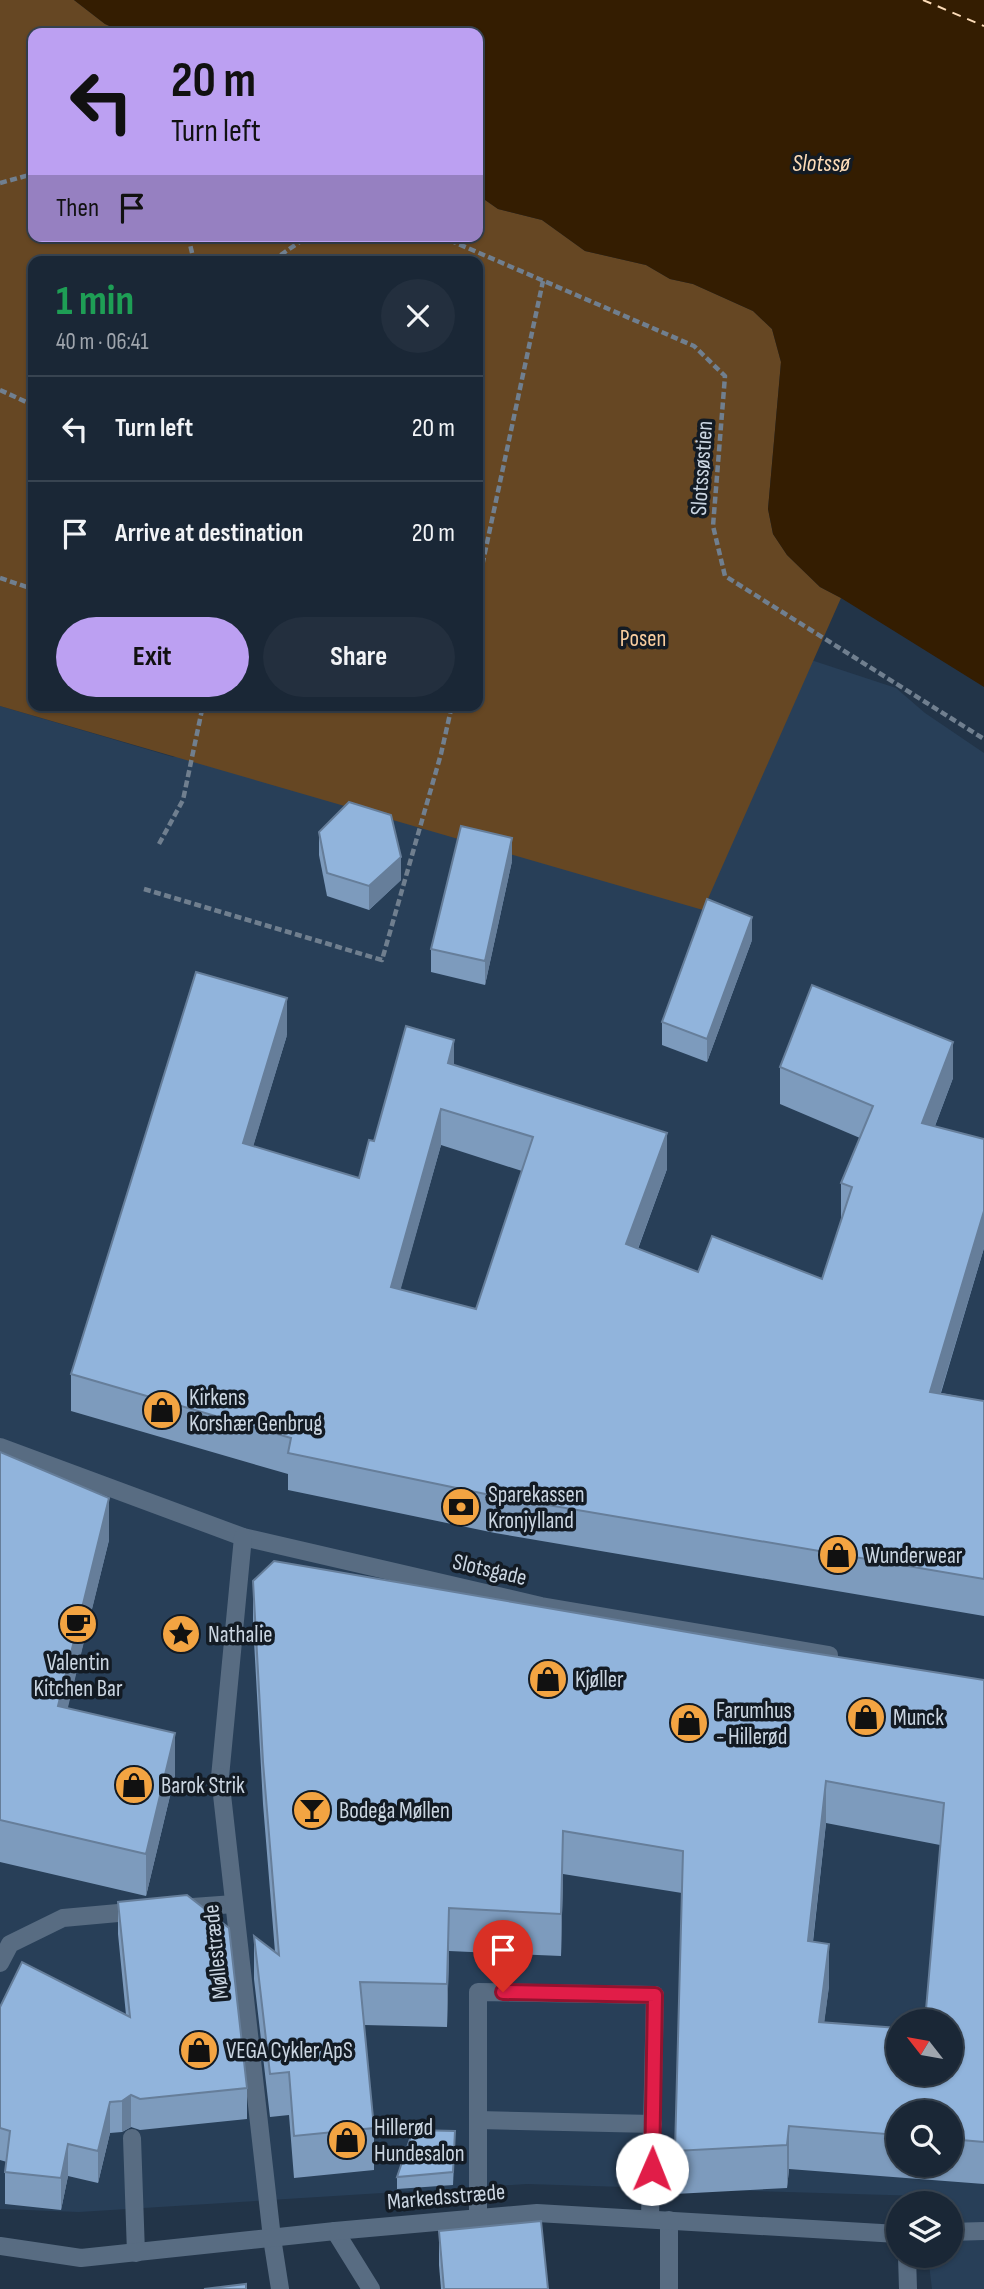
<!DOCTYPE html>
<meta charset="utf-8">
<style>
:root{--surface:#1a2736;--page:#232f3e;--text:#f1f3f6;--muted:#9fa5ad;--line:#384451;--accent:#bca0f2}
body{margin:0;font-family:"Sofia Sans Condensed",sans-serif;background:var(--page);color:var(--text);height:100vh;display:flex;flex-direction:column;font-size:26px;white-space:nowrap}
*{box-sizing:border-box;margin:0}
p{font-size:23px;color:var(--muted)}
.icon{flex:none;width:38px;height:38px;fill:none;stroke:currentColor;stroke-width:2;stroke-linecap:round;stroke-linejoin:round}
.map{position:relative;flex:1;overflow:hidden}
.sheet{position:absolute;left:28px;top:256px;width:455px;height:455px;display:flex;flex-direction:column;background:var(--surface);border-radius:14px;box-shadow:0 2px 5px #0004,0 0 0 2px var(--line)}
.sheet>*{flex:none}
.hud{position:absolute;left:28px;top:28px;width:455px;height:214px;border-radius:14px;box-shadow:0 2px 5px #0004,0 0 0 2px var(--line);background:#bca0f2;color:#111;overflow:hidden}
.needle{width:46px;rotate:301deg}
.buttons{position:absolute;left:886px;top:2009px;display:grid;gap:14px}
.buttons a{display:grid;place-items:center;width:77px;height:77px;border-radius:50%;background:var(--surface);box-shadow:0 2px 5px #0004,0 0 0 2px var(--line);font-size:35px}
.pin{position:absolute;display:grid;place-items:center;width:60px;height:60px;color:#fff;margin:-72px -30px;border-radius:50% 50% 50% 0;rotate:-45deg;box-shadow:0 0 7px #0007}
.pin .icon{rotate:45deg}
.me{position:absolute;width:77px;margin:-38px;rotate:1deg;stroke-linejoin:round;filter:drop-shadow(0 0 5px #0008)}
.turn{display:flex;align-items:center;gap:24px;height:147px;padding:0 28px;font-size:32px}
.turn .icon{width:91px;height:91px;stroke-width:2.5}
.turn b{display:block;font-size:49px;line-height:60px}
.then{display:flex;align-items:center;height:66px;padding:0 28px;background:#0003;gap:14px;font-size:26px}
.round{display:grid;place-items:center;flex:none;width:74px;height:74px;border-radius:37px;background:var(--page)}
.headline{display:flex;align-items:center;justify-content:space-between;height:119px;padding:0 28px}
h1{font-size:42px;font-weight:700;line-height:52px;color:#1e9e55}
.button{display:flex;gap:14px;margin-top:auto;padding:14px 28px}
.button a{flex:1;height:80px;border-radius:42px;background:var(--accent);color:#111;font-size:28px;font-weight:700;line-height:80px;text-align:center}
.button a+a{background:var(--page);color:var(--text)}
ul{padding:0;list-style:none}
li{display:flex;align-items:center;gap:21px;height:105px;padding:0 28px;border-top:2px solid var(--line)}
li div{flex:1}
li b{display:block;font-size:26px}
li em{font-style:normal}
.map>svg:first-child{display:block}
.built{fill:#283f58;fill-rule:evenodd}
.green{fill:#664723;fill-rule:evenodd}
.water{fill:#341d01}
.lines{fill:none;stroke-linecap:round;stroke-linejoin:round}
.ferry{stroke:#fcdbb7;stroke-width:2;stroke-dasharray:9 7;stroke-linecap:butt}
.path{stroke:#707f8f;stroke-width:4.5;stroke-dasharray:7 3.5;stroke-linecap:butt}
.service{stroke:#586c82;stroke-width:18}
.pedestrian{stroke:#586c82;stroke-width:18}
.minor{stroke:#586c82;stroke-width:18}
.wall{fill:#7d9bbd;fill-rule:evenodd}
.shaded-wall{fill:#667e9a}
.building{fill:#91b4dc;stroke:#667e9a;stroke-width:2;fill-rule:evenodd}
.route-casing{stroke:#92132f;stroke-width:18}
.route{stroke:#e11d48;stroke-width:12}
.labels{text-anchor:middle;stroke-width:7;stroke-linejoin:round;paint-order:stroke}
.street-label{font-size:23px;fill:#cbd6e2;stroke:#131b24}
.park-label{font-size:23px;fill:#face9f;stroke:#131b24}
.poi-label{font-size:23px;fill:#cbd6e2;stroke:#131b24;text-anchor:start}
.water-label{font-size:24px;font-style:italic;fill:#fcdbb7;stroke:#131b24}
</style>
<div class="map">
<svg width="984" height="2289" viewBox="0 0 984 2289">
<rect width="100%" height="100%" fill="#223448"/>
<!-- built -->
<path class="built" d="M811,660L896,688L925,713L984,753V2289H932L928,2256H950V2203H923L922,2196L527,2184L79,2212L0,2209V706L173,757ZM898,2021H950V2074H898ZM898,2112H950V2165H898Z"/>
<!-- green -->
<path class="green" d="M0,0H74L105,24L125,33H33V236H478V195L498,209L542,220L585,251L646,265L670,279L693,284L753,311L772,329L781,362L768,509L773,534L787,555L820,587L841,598L703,910L0,706ZM33,261H478V705H33Z"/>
<!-- water -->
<polygon class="water" points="74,0 984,0 984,687 841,598 820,587 787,555 773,534 768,509 781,362 772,329 753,311 693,284 670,279 646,265 585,251 542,220 498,209 478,195 478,33 125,33 105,24"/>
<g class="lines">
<!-- ferry -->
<polyline class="ferry" points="923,0 984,26"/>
<!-- path -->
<g class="path">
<polyline points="0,183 33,174"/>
<polyline points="188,236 194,261"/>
<polyline points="440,236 694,346 725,376 713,526 725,576 984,739"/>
<polyline points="272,261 308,236"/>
<polyline points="0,390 33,405"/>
<polyline points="0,578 33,589"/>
<polyline points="478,585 543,281"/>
<polyline points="159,844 183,800 203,705"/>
<polyline points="144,889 382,960 441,754 452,705"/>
</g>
<!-- service -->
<g class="service">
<polyline points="179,1908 234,1904"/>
<polyline points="0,1963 10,1944 63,1918 140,1911"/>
<polyline points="478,2120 653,2124"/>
<polyline points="132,2138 136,2253"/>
<polyline points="478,2218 478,1992 655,1995 650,2219"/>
<polyline points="669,2220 669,2289"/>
<polyline points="335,2231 371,2289"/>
<polyline points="950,2232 984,2231"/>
</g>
<!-- pedestrian -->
<g class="pedestrian">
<polyline points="0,1447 243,1537 541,1606 829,1655"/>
<polyline points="220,1777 243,1537"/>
</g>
<!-- minor -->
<g class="minor">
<polyline points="220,1777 272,2238 280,2289"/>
<polyline points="0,2246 81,2258 335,2231 537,2213 898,2234"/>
<polyline points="907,2256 908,2289"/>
</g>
</g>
<!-- wall -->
<g class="wall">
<polygon points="319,832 401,880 369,910 327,896 319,855"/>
<polygon points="512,861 485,985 431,972 431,949"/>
<polygon points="752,940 707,1062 662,1045 662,1022"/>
<path d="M287,1035L253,1146L359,1178L374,1141L454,1065L667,1169L638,1249L698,1272L822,1279L841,1220V1183L860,1138L780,1104V1067L953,1078L935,1126L984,1139V1248L941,1393L984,1401V1616L495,1533L288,1490V1474L71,1411V1374ZM441,1145L522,1171L476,1309L400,1290Z"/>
<polygon points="0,1452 109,1540 67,1709 175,1775 146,1896 0,1862"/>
<path d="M253,1581L775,1647L984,1680V2184L789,2169L787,2188L675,2194V2151L682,1893L563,1874L561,1956L449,1951L447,2027L364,2025L374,2128V2170L294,2178L289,2115L270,2117L254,1979V1936L275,1952L263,1804L253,1623ZM826,1823L940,1845L950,2074L824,2022L829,1986L813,1942ZM898,2112H950V2165H898Z"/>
<polygon points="118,1902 247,2088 247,2119 140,2130 131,2127 122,2132 110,2133 98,2183 68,2176 61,2210 5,2204 5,2172 7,2162 0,2160 0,2007 126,2015 118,1934"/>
<polygon points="455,2143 453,2185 397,2189 397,2177"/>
<polygon points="439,2231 548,2289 441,2289 439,2265"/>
</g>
<!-- shaded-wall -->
<g class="shaded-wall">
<polygon points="512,838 512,861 485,985 485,961"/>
<polygon points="401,857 401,880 369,910 369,886"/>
<polygon points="752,917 752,940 707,1062 707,1039"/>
<polygon points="287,998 287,1035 243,1180 243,1143"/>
<polygon points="454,1040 454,1077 448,1063"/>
<polygon points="953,1042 953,1078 922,1160 922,1123"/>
<polygon points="441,1109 441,1145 391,1324 391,1287"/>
<polygon points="667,1133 667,1169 626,1281 626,1244"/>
<polygon points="984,1211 984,1248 930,1428 930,1392"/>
<polygon points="109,1498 109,1540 58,1748 58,1706"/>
<polygon points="175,1733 175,1775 146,1896 146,1854"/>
<polygon points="826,1781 826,1823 808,1984 808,1941"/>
<polygon points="563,1831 563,1874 561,1956 561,1914"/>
<polygon points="449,1908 449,1951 447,2027 447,1984"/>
<polygon points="829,1944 829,1986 819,2064 819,2022"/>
<polygon points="131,2095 131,2127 122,2132 122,2101"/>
<polygon points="110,2102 110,2133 98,2183 98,2151"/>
<polygon points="789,2126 789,2169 787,2188 787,2145"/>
<polygon points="68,2144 68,2176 61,2210 61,2178"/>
</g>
<!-- building -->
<g class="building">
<polygon points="349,802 391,815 401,857 369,886 327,873 319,832"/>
<polygon points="461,826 512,838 485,961 431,949"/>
<polygon points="707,899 752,917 707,1039 662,1022"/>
<path d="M196,972L287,998L243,1143L359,1178L369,1140L374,1141L406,1026L454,1040L448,1063L667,1133L626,1244L698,1272L712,1236L822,1279L852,1187L841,1183L873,1106L780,1067L812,985L953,1042L922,1123L984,1139V1211L930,1392L984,1401V1579L495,1496L288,1453L291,1438L71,1374ZM441,1109L533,1137L476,1309L391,1287Z"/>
<polygon points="0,1452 109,1498 58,1706 175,1733 146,1854 0,1820"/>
<path d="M274,1561L775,1647L984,1680V2142L950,2139V2112H898V2135L789,2126L787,2145L675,2151L683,1851L563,1831L561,1914L449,1908L447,1984L360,1982L374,2128L294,2136L289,2072L270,2074L254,1936L279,1955L263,1762L253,1581ZM826,1781L944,1803L925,2021H950V2074H898V2028L819,2022L829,1944L808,1941Z"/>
<polygon points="187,1895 229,1928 247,2088 140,2099 131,2095 122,2101 110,2102 98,2151 68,2144 61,2178 5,2172 10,2131 0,2128 0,2007 22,1962 130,2017 118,1902"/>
<polygon points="413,2130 455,2131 453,2172 397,2177"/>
<polygon points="541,2221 548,2289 444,2289 439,2231"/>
<polygon points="246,2284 246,2289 204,2289"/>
</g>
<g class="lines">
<defs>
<polyline id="route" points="503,1992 655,1995 652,2169"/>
</defs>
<!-- route casing -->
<use href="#route" class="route-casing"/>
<!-- route -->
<use href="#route" class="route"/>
</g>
<!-- icons -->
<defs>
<symbol id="shop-disc" viewBox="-11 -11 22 22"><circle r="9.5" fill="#f3a442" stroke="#131b24"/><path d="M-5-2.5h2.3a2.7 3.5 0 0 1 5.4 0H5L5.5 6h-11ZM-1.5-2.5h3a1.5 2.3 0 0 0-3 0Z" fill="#111"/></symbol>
<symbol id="bank-disc" viewBox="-11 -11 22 22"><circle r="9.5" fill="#f3a442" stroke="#131b24"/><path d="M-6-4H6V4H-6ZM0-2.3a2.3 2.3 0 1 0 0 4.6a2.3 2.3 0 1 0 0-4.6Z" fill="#111"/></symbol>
<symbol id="cafe-disc" viewBox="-11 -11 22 22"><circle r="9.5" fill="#f3a442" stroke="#131b24"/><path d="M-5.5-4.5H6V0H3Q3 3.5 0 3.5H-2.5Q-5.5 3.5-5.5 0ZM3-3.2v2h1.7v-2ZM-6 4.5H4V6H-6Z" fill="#111"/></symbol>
<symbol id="sight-disc" viewBox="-11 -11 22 22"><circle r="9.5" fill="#f3a442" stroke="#131b24"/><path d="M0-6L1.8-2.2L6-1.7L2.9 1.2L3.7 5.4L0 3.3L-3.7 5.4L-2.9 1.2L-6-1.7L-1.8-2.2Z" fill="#111"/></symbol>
<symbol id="bar-disc" viewBox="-11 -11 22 22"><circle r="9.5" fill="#f3a442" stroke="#131b24"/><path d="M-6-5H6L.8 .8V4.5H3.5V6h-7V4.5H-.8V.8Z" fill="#111"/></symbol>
</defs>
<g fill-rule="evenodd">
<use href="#shop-disc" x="140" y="1388" width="44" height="44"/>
<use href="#bank-disc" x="439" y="1485" width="44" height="44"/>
<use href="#shop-disc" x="816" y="1533" width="44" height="44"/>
<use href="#cafe-disc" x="56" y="1602" width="44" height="44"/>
<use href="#sight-disc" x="159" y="1612" width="44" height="44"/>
<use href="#shop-disc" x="526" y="1657" width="44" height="44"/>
<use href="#shop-disc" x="844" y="1695" width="44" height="44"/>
<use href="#shop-disc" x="667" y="1701" width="44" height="44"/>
<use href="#shop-disc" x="112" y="1763" width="44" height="44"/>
<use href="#bar-disc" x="290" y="1788" width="44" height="44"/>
<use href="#shop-disc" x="177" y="2028" width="44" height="44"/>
<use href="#shop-disc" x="325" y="2118" width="44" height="44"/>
</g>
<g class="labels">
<!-- street labels -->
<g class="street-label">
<text transform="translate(701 468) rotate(-86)" y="8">Slotssøstien</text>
<text transform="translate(490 1569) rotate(13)" y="8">Slotsgade</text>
<text transform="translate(215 1952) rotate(-96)" y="8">Møllestræde</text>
<text transform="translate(446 2196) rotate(-5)" y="8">Markedsstræde</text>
</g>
<!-- park labels -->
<g class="park-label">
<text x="643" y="646">Posen</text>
</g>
<!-- poi labels -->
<g class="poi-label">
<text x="189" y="1405">Kirkens<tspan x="189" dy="26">Korshær Genbrug</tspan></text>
<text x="488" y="1502">Sparekassen<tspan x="488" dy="26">Kronjylland</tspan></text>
<text x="865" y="1563">Wunderwear</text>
<text x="208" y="1642">Nathalie</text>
<text x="78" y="1670" text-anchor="middle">Valentin<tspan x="78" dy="26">Kitchen Bar</tspan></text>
<text x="575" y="1687">Kjøller</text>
<text x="716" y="1718">Farumhus<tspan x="716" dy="26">- Hillerød</tspan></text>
<text x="893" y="1725">Munck</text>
<text x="161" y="1793">Barok Strik</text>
<text x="339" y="1818">Bodega Møllen</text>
<text x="226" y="2058">VEGA Cykler ApS</text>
<text x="374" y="2135">Hillerød<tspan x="374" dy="26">Hundesalon</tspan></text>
</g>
<!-- water labels -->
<g class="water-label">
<text x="821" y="171">Slotssø</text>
</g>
</g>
</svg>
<div class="buttons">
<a><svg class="needle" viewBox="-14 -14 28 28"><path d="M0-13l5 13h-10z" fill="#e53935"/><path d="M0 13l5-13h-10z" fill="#9fa5ad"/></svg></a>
<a><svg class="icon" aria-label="search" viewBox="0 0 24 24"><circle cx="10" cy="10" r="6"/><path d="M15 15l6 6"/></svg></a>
<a><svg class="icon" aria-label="layers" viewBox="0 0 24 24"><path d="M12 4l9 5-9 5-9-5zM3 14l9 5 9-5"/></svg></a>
</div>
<div class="pin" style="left:503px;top:1992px;background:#d93025"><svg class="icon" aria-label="arrive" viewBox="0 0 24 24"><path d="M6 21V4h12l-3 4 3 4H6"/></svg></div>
<svg class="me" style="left:652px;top:2169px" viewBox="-20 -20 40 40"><circle r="19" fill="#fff"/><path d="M0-13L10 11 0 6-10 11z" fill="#e11d48"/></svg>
<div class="hud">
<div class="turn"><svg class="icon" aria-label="left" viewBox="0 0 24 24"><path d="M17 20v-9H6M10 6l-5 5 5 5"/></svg><div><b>20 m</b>Turn left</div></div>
<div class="then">Then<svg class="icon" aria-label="arrive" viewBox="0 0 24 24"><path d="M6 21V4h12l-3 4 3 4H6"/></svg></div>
</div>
<section class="sheet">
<div class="headline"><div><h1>1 min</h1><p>40 m · 06:41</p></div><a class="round"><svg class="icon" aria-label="close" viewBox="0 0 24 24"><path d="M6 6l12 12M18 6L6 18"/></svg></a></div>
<ul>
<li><svg class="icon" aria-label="left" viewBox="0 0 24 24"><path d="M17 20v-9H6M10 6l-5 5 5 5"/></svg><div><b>Turn left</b></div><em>20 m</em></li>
<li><svg class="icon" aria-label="arrive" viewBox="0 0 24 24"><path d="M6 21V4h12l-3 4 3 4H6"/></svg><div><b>Arrive at destination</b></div><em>20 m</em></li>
</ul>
<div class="button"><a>Exit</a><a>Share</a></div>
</section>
</div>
